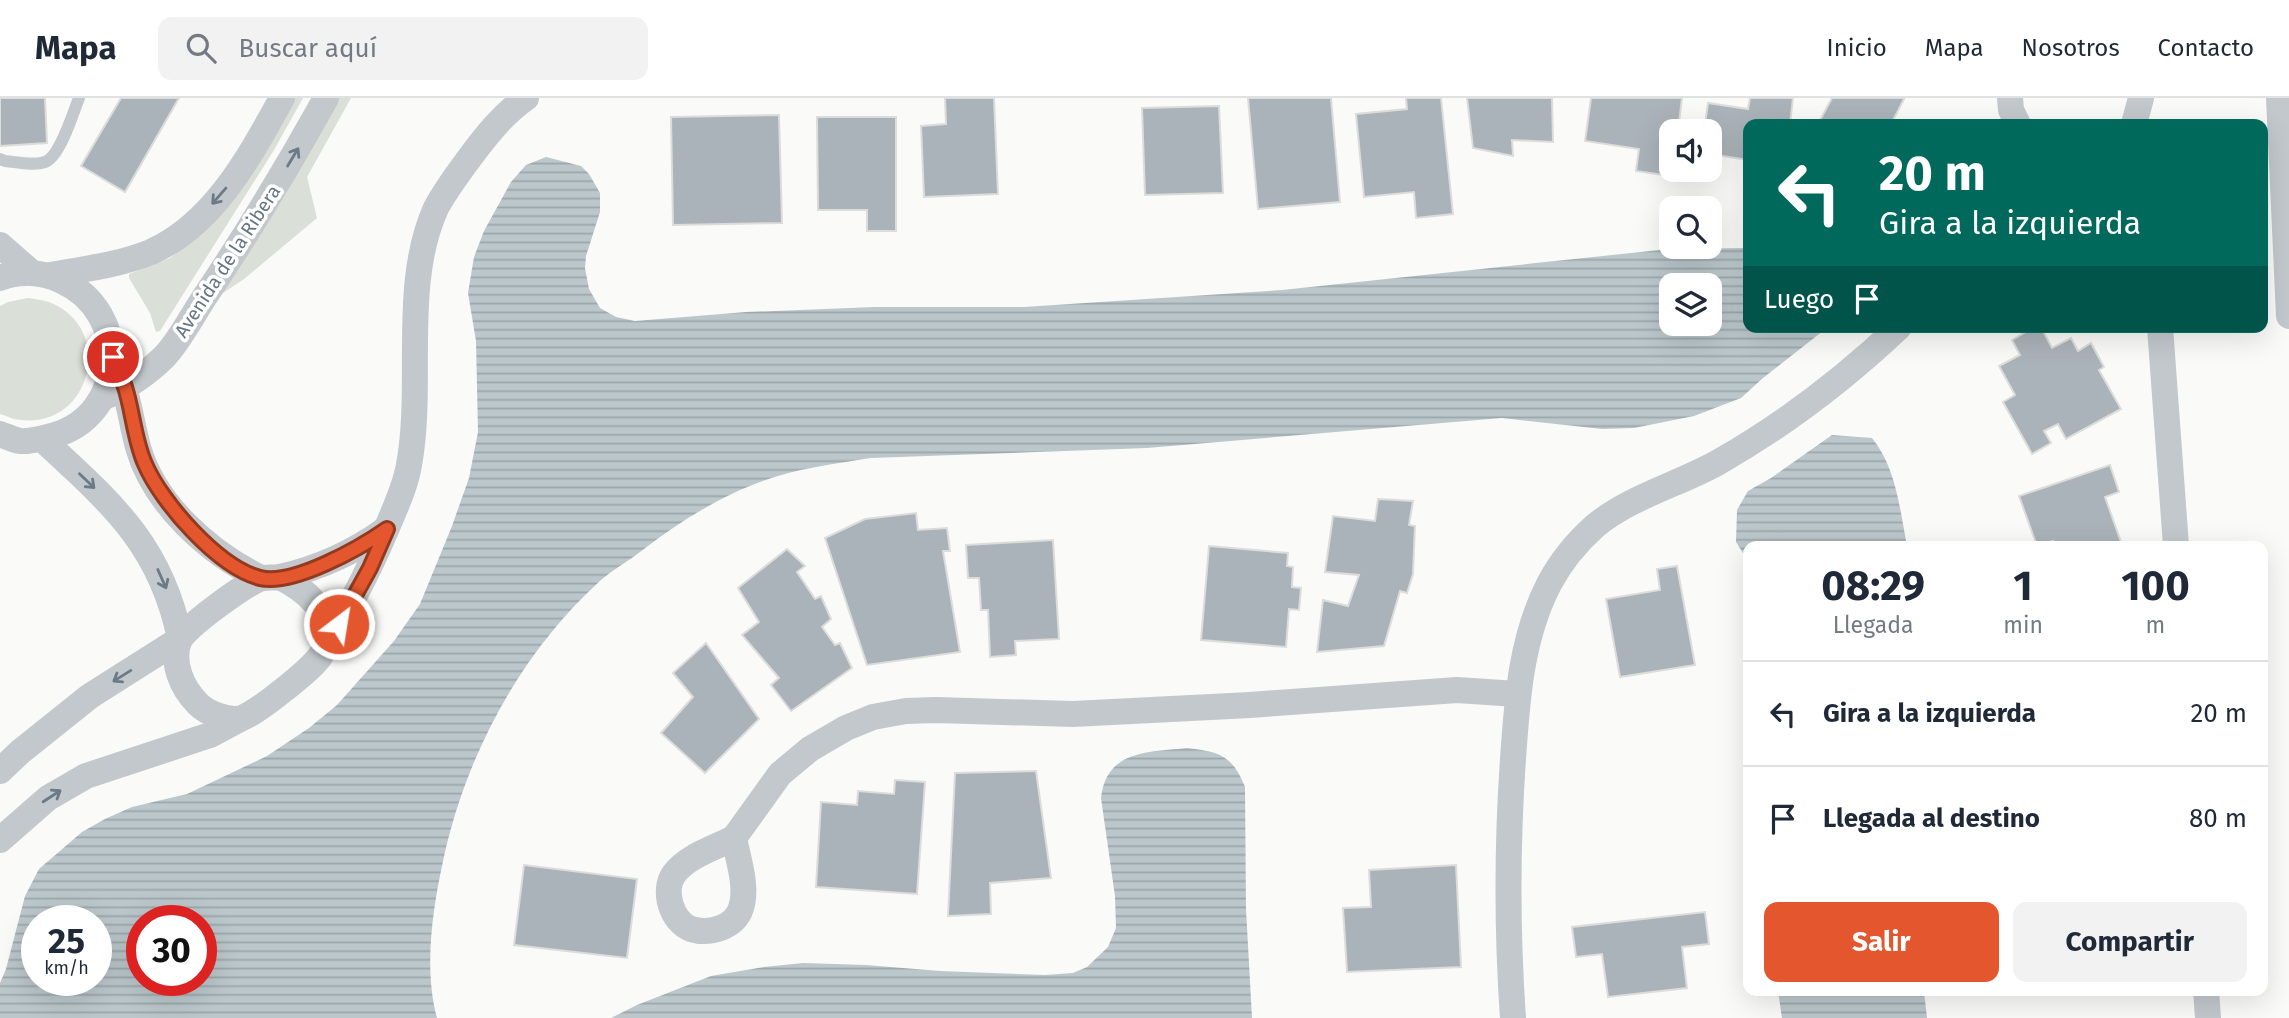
<!DOCTYPE html>
<html lang="es">
<meta charset="utf-8">
<style>
:root{--surface:#fff;--page:#f2f2f3;--text:#1f2937;--muted:#747a83;--line:#e0e1e3;--accent:#e4572e}
body{margin:0;font-family:"Fira Sans",sans-serif;background:var(--page);color:var(--text);height:100vh;display:flex;flex-direction:column;font-size:26px;white-space:nowrap}
*{box-sizing:border-box;margin:0}
p{font-size:23px;color:var(--muted)}
.icon{flex:none;width:38px;height:38px;fill:none;stroke:currentColor;stroke-width:2;stroke-linecap:round;stroke-linejoin:round}
.map{position:relative;flex:1;overflow:hidden}
.side{position:absolute;left:1743px;top:443px;width:525px;height:455px;display:flex;flex-direction:column;background:var(--surface);border-radius:14px;box-shadow:0 7px 28px #0002}
.side>*{flex:none}
.banner{position:absolute;left:1743px;top:21px;width:525px;height:214px;border-radius:14px;box-shadow:0 7px 28px #0002;background:#00695c;color:#fff;overflow:hidden}
.controls{position:absolute;left:1659px;top:21px;display:grid;gap:14px}
.controls a{display:grid;place-items:center;width:63px;height:63px;border-radius:14px;background:var(--surface);box-shadow:0 7px 28px #0002;font-size:35px}
.speed{position:absolute;left:21px;top:807px;display:flex;gap:14px;font-size:35px;font-weight:700;text-align:center}
.speed>*{display:grid;place-content:center;width:91px;height:91px;border-radius:50%;background:var(--surface);box-shadow:0 7px 28px #0002;line-height:1}
.speed small{font-size:18px;font-weight:400}
.speed .limit{border:10px solid #d22;background:#fff;color:#111}
.pin{position:absolute;display:grid;place-items:center;width:60px;height:60px;color:#fff;margin:-30px;border:4px solid #fff;border-radius:50%;box-shadow:0 2px 7px #0007}
.me{position:absolute;width:77px;margin:-38px;rotate:31deg;stroke-linejoin:round;filter:drop-shadow(0 0 5px #0008)}
.turn{display:flex;align-items:center;gap:24px;height:147px;padding:0 21px;font-size:32px}
.turn .icon{width:91px;height:91px;stroke-width:2.5}
.turn b{display:block;font-size:49px;line-height:60px}
.then{display:flex;align-items:center;height:66px;padding:0 21px;background:#0003;gap:14px;font-size:26px}
.eta{display:flex;justify-content:space-evenly;align-items:center;height:119px;text-align:center}
.eta b{font-size:42px;font-weight:700;line-height:49px}
.button{display:flex;gap:14px;margin-top:auto;padding:14px 21px}
.button a{flex:1;height:80px;border-radius:14px;background:var(--accent);color:#fff;font-size:28px;font-weight:700;line-height:80px;text-align:center}
.button a+a{background:var(--page);color:var(--text)}
ul{padding:0;list-style:none}
li{display:flex;align-items:center;gap:21px;height:105px;padding:0 21px;border-top:2px solid var(--line)}
li div{flex:1}
li b{display:block;font-size:26px}
li em{font-style:normal}
header{display:flex;align-items:center;gap:42px;box-sizing:border-box;height:98px;padding:0 35px;background:var(--surface);border-bottom:2px solid var(--line)}
header strong{font-size:33px}
nav{display:flex;gap:38px;margin-inline-start:auto;font-size:24px}
.search{width:490px;height:63px;background:var(--page);display:flex;align-items:center;gap:18px;box-sizing:border-box;padding:0 24px;border-radius:14px;color:var(--muted);font-size:26px}
.map>svg:first-child{display:block}
.grass{fill:#dadfd7}
.water{fill:url(#water-rules);fill-rule:evenodd}
.building{fill:#aab3b9;stroke:#dcdcda;stroke-width:2}
.lines{fill:none;stroke-linecap:round;stroke-linejoin:round}
.lane{stroke:#c3c8cc;stroke-width:12}
.street{stroke:#c3c8cc;stroke-width:26}
.oneway{stroke:#6a7a87}
.route-casing{stroke:#94391e;stroke-width:18}
.route{stroke:#e4572e;stroke-width:12}
.labels{text-anchor:middle;stroke-width:7;stroke-linejoin:round;paint-order:stroke}
.street-label{font-size:19px;fill:#657683;stroke:#fff}
</style>
<header>
<strong>Mapa</strong>
<div class="search"><svg class="icon" aria-label="search" viewBox="0 0 24 24"><circle cx="10" cy="10" r="6"/><path d="M15 15l6 6"/></svg>Buscar aquí</div>
<nav><a>Inicio</a><a>Mapa</a><a>Nosotros</a><a>Contacto</a></nav>
</header>
<div class="map">
<svg width="2289" height="920" viewBox="0 0 2289 920">
<defs>
<pattern id="water-rules" width="6" height="5" patternUnits="userSpaceOnUse" patternTransform="scale(1.75)"><rect width="6" height="5" fill="#bbc7cb"/><path d="M0 2.5h6" fill="none" stroke="#9ca6aa"/></pattern>
</defs>
<rect width="100%" height="100%" fill="#fafaf8"/>
<!-- grass -->
<g class="grass">
<polygon points="292,0 303,0 274,52 160,233 156,234 150,215 129,180 129,176 170,160 196,138"/>
<polygon points="333,0 351,0 307,79 317,120 244,181 220,197"/>
<path d="M28,200C35,201 43,202 49,204C116,230 92,330 21,322C14,322 7,318 0,316V208L8,204Z"/>
</g>
<!-- water -->
<g class="water">
<path d="M546,59L581,68L589,76L600,95V114L586,158L585,170L589,191L600,210L616,219L635,223L746,214L875,209H1024L1282,192L1669,151L1748,150V229H1828L1763,280L1741,300L1694,318L1634,330L1602,331L1502,320L1147,350L871,360C840,365 808,369 778,378C730,392 683,421 644,451C630,462 614,471 601,482C519,556 464,660 442,768C432,815 424,873 437,920H0V885L6,871L25,798L39,771L82,734L105,721L132,709L187,696L267,658L309,630L337,607L394,543L420,506L452,428L469,380L478,334L476,243L468,195L474,159L484,133L511,84L526,67ZM1671,187H1710V226H1671ZM37,822H96V882H37ZM142,822H201V882H142Z"/>
<path d="M1832,337L1872,340C1896,369 1900,412 1907,448H1748V463L1736,444L1737,412L1748,393L1771,380Z"/>
<path d="M1187,650C1220,654 1232,657 1245,689L1246,811L1252,920H611L637,907L711,878L764,869L803,865L866,867L940,873L1045,877L1073,875L1087,869L1108,849L1116,830L1115,798L1101,700C1106,652 1149,654 1187,650Z"/>
<polygon points="1778,893 1924,893 1927,920 1782,920"/>
</g>
<!-- building -->
<g class="building">
<polygon points="0,0 45,0 47,45 0,48"/>
<polygon points="121,0 179,0 125,94 81,68"/>
<polygon points="945,0 994,0 998,96 924,99 921,28 946,26"/>
<polygon points="1248,0 1331,0 1340,104 1258,111"/>
<polygon points="1406,0 1441,0 1453,116 1416,120 1414,94 1364,99 1356,16 1407,11"/>
<polygon points="1467,0 1552,0 1553,44 1512,42 1513,58 1473,50"/>
<polygon points="1591,0 1682,0 1678,33 1671,33 1671,78 1636,73 1639,51 1585,43"/>
<polygon points="1750,0 1793,0 1790,26 1748,26 1748,62 1710,56 1710,33 1704,33 1708,5 1748,11"/>
<polygon points="1832,0 1904,0 1904,1 1891,26 1818,26"/>
<polygon points="1219,8 1223,95 1145,97 1142,10"/>
<polygon points="779,17 782,125 673,127 671,19"/>
<polygon points="817,19 896,19 896,133 867,133 867,112 818,112"/>
<polygon points="2034,229 2041,229 2052,250 2071,240 2078,253 2091,245 2104,269 2099,272 2121,311 2066,341 2058,326 2044,333 2051,345 2032,356 2003,304 2015,297 1999,268 2020,257 2012,242"/>
<polygon points="2110,367 2119,394 2105,399 2121,444 2108,448 2055,448 2053,443 2037,448 2019,398"/>
<polygon points="1378,401 1413,403 1409,427 1415,428 1413,476 1407,495 1400,493 1384,548 1317,554 1323,502 1348,508 1359,477 1325,474 1333,418 1375,423"/>
<polygon points="916,415 918,432 947,430 950,453 943,453 960,554 867,567 825,440 865,421"/>
<polygon points="1053,442 1059,541 1015,543 1016,557 990,559 988,512 981,512 979,480 968,480 966,447"/>
<polygon points="1209,448 1288,455 1287,468 1293,469 1292,489 1301,490 1299,512 1289,511 1286,549 1201,542"/>
<polygon points="787,451 805,468 797,474 815,501 821,498 831,521 822,529 835,547 840,545 852,570 791,613 771,587 779,580 742,537 759,524 738,490"/>
<polygon points="1677,468 1695,567 1620,579 1606,501 1660,492 1657,471"/>
<polygon points="706,545 759,621 705,675 661,635 693,599 673,575"/>
<polygon points="1036,673 1051,780 990,785 991,816 948,818 955,675"/>
<polygon points="895,682 925,684 917,796 816,789 821,704 857,707 858,693 894,696"/>
<polygon points="524,767 637,781 627,860 514,847"/>
<polygon points="1456,767 1461,869 1347,874 1343,810 1371,809 1369,772"/>
<polygon points="1705,814 1709,846 1682,849 1687,890 1608,899 1602,856 1576,859 1572,829"/>
</g>
<g class="lines">
<!-- lane -->
<path class="lane" d="M0,61L5,63C17,64 34,68 45,64C60,59 73,15 79,0"/>
<!-- street -->
<g class="street">
<polyline points="2010,0 2011,12 2018,26"/>
<polyline points="2279,0 2289,218"/>
<polyline points="2134,26 2141,0"/>
<polyline points="0,147 32,175"/>
<path d="M51,177C84,171 119,167 151,154C214,126 250,58 282,0"/>
<path d="M0,180C20,172 43,174 62,183C131,214 128,318 52,338C43,340 30,344 20,343C14,342 6,338 0,336"/>
<polyline points="2160,229 2176,448"/>
<path d="M119,275C129,299 131,324 138,349C154,406 209,455 261,480"/>
<path d="M102,300C126,290 145,278 164,259C179,244 193,216 206,197C249,133 289,67 326,0"/>
<path d="M280,479C304,491 331,512 327,543C325,561 299,579 286,590C273,600 257,614 242,620C229,624 207,615 198,606C182,590 171,565 179,543C185,529 243,488 259,481C265,479 273,480 280,479Z"/>
<path d="M280,479C320,470 353,455 386,431"/>
<path d="M327,544C351,508 369,472 386,432C395,410 405,390 409,367C424,285 401,187 436,110C445,93 457,77 468,62C485,39 502,17 526,0"/>
<path d="M0,673L20,654L90,598L180,541C161,446 110,404 42,341"/>
<polyline points="734,740 780,676 810,651 846,630 873,619 906,613 936,612 1073,616 1250,607 1457,592 1517,596"/>
<path d="M734,740C738,761 748,789 741,810C735,829 710,837 691,831C672,824 662,793 674,776C687,758 715,750 734,740Z"/>
<polyline points="0,742 48,700 86,678 210,637 240,621"/>
<polyline points="2206,892 2208,920"/>
<path d="M1513,920C1507,834 1507,747 1513,661C1517,602 1521,540 1549,486C1560,465 1577,444 1595,428C1630,399 1677,387 1717,365C1784,327 1843,282 1899,229"/>
</g>
</g>
<!-- one-way arrows -->
<defs><path id="oneway-shaft" d="M-6 0H5M1.5-3L5.5 0L1.5 3" fill="none" stroke-width="1.6" stroke-linecap="round" stroke-linejoin="round" transform="scale(1.75)"/></defs>
<g class="oneway">
<use href="#oneway-shaft" transform="translate(293 59) rotate(-59)"/>
<use href="#oneway-shaft" transform="translate(219 98) rotate(131)"/>
<use href="#oneway-shaft" transform="translate(87 383) rotate(44)"/>
<use href="#oneway-shaft" transform="translate(162 481) rotate(66)"/>
<use href="#oneway-shaft" transform="translate(122 578) rotate(148)"/>
<use href="#oneway-shaft" transform="translate(52 698) rotate(-33)"/>
</g>
<g class="lines">
<defs>
<path id="route" d="M113,259C117,269 122,279 125,289C133,314 134,341 145,366C161,404 218,469 260,480C293,488 360,450 387,431L370,470L339,526"/>
</defs>
<!-- route casing -->
<use href="#route" class="route-casing"/>
<!-- route -->
<use href="#route" class="route"/>
</g>
<g class="labels">
<!-- street labels -->
<g class="street-label">
<text transform="translate(227 163) rotate(-57)" y="7">Avenida de la Ribera</text>
</g>
</g>
</svg>
<div class="controls">
<a><svg class="icon" aria-label="sound" viewBox="0 0 24 24"><path d="M4 9h4l5-4v14l-5-4H4zM17 9q2 3 0 6"/></svg></a>
<a><svg class="icon" aria-label="search" viewBox="0 0 24 24"><circle cx="10" cy="10" r="6"/><path d="M15 15l6 6"/></svg></a>
<a><svg class="icon" aria-label="layers" viewBox="0 0 24 24"><path d="M12 4l9 5-9 5-9-5zM3 14l9 5 9-5"/></svg></a>
</div>
<div class="speed"><div>25<small>km/h</small></div><div class="limit">30</div></div>
<div class="pin" style="left:113px;top:259px;background:#d93025"><svg class="icon" aria-label="arrive" viewBox="0 0 24 24"><path d="M6 21V4h12l-3 4 3 4H6"/></svg></div>
<svg class="me" style="left:339px;top:526px" viewBox="-20 -20 40 40"><circle r="17" fill="#e4572e" stroke="#fff" stroke-width="3"/><path d="M0-11L8 9 0 5-8 9z" fill="#fff"/></svg>
<div class="banner">
<div class="turn"><svg class="icon" aria-label="left" viewBox="0 0 24 24"><path d="M17 20v-9H6M10 6l-5 5 5 5"/></svg><div><b>20 m</b>Gira a la izquierda</div></div>
<div class="then">Luego<svg class="icon" aria-label="arrive" viewBox="0 0 24 24"><path d="M6 21V4h12l-3 4 3 4H6"/></svg></div>
</div>
<section class="side">
<div class="eta">
<div><b>08:29</b><p>Llegada</p></div>
<div><b>1</b><p>min</p></div>
<div><b>100</b><p>m</p></div>
</div>
<ul>
<li><svg class="icon" aria-label="left" viewBox="0 0 24 24"><path d="M17 20v-9H6M10 6l-5 5 5 5"/></svg><div><b>Gira a la izquierda</b></div><em>20 m</em></li>
<li><svg class="icon" aria-label="arrive" viewBox="0 0 24 24"><path d="M6 21V4h12l-3 4 3 4H6"/></svg><div><b>Llegada al destino</b></div><em>80 m</em></li>
</ul>
<div class="button"><a>Salir</a><a>Compartir</a></div>
</section>
</div>
